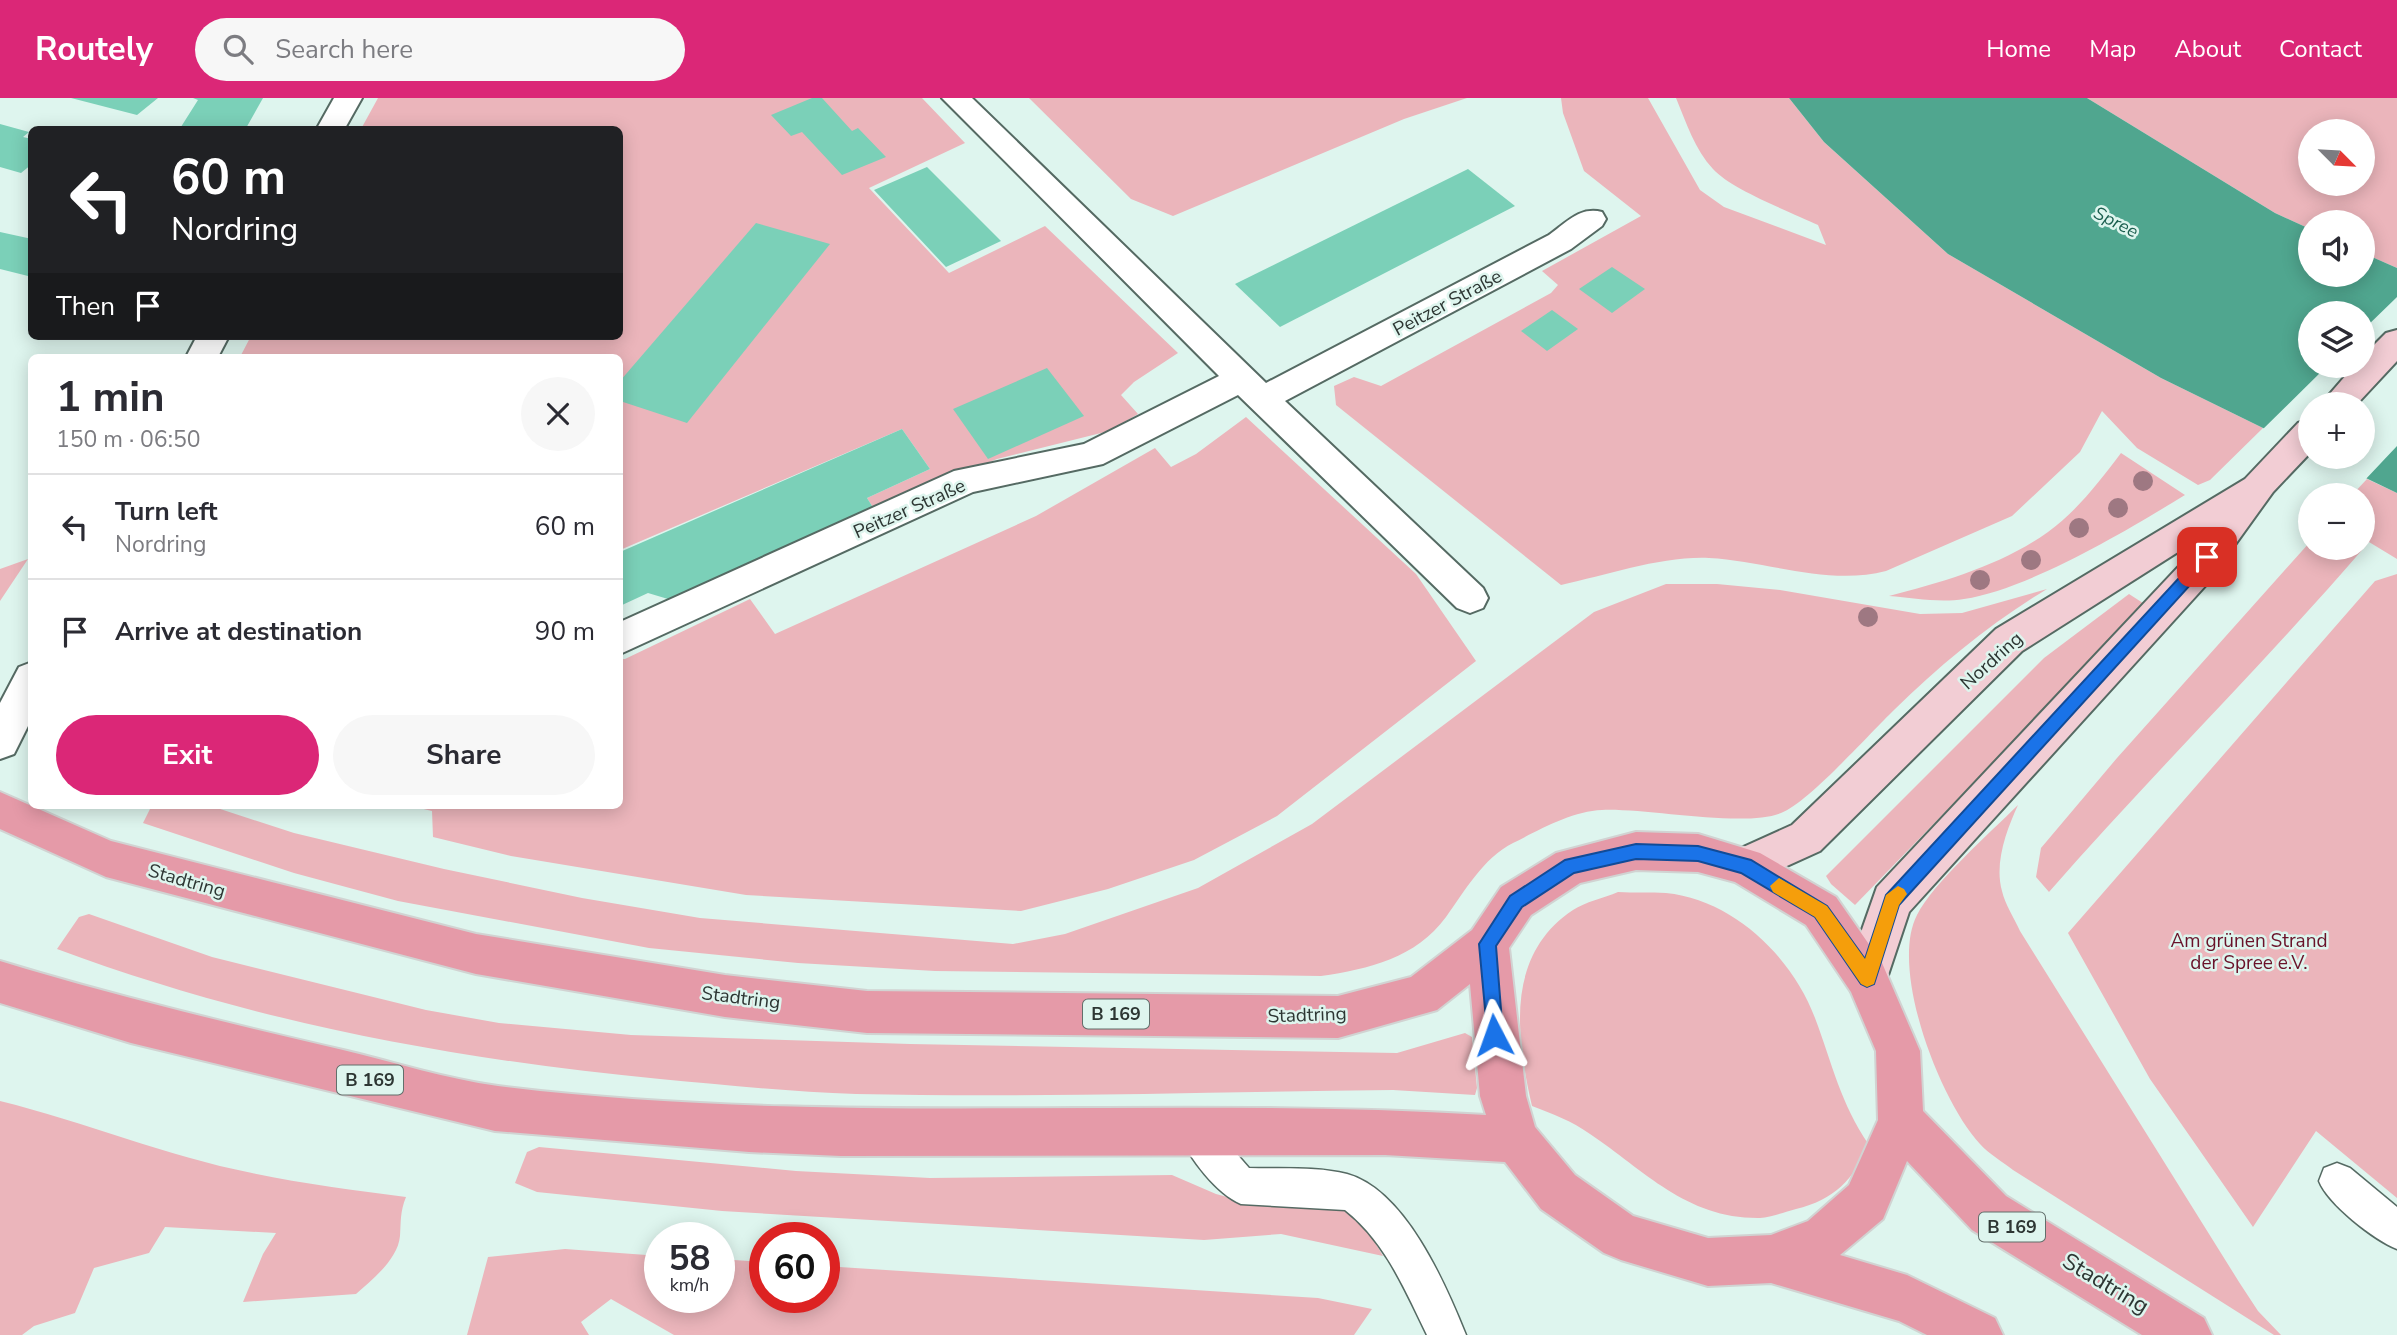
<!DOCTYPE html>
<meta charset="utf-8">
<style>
:root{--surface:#fff;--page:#f7f7f7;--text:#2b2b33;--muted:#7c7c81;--line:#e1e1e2;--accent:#db2777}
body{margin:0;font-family:"Nunito Sans",sans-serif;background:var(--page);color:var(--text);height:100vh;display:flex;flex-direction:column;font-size:26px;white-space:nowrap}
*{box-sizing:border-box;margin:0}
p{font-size:23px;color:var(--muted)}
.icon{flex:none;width:38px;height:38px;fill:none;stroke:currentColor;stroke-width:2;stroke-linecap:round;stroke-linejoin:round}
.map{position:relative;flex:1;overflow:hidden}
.drawer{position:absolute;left:28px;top:256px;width:595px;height:455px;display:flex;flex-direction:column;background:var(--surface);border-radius:10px;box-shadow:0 4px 18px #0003}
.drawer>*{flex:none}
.hud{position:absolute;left:28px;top:28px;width:595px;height:214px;border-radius:10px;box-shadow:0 4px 18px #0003;background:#202124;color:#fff;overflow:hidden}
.needle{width:46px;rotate:114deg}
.buttons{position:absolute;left:2298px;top:21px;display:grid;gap:14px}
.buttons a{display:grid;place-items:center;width:77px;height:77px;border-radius:50%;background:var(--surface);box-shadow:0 4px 18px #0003;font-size:35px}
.speed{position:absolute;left:644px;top:1124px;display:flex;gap:14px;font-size:35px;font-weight:700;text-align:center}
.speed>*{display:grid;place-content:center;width:91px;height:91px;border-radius:50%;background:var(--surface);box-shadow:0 4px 18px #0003;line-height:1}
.speed small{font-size:18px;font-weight:400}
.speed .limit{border:10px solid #d22;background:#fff;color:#111}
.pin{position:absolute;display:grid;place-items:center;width:60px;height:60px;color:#fff;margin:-30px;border-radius:14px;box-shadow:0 4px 10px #0006}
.me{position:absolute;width:77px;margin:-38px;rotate:356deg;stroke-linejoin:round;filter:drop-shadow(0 0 5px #0008)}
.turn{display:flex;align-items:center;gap:24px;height:147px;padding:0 28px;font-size:32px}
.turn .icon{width:91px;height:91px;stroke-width:2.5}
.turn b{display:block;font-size:49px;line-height:60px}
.then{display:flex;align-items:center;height:66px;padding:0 28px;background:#0003;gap:14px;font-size:26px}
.round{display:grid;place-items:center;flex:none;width:74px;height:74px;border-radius:37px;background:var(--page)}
.head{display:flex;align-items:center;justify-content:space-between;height:119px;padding:0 28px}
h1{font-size:42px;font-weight:700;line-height:52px}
.action{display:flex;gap:14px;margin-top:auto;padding:14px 28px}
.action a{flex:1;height:80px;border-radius:42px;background:var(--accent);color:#fff;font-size:28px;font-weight:700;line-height:80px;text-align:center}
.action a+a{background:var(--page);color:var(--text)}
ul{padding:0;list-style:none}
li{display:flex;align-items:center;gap:21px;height:105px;padding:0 28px;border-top:2px solid var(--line)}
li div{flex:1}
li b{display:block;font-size:26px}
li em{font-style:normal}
header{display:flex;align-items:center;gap:42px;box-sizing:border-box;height:98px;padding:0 35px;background:var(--accent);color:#fff}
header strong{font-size:33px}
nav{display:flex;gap:38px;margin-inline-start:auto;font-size:24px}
.search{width:490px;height:63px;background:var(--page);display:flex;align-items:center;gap:18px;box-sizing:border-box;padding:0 24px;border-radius:38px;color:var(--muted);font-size:26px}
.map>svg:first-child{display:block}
.green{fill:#ebb5bb;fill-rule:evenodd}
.water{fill:#50a68f;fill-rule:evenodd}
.pier{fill:#def5ee}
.building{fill:#7bd0b8}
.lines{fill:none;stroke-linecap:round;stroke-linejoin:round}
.lane-casing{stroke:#556a63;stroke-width:3}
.street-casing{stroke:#556a63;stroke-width:4}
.secondary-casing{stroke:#556a63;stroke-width:4}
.primary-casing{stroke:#d1d3d2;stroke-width:4}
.lane{fill:#fff;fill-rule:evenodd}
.street{fill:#fff;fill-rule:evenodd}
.secondary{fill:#f2cdd4;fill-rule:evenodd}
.primary{fill:#e59aa8;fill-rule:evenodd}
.tree{fill:#9e7882}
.route{fill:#1a73e8;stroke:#114b97;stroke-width:2}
.slow{fill:#f59e0b}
.labels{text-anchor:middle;stroke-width:5;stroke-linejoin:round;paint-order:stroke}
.far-water-label{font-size:18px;font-style:italic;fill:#1a5e4e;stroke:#def5ee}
.shield{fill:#def5ee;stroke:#626f6b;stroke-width:2}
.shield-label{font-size:18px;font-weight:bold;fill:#2d3633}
.street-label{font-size:19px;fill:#2d3633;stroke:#def5ee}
.park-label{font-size:19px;fill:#691229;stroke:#def5ee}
.near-street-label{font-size:23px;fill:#2d3633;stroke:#def5ee}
</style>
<header>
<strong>Routely</strong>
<div class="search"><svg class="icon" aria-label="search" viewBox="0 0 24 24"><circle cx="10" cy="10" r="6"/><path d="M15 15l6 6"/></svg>Search here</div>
<nav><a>Home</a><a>Map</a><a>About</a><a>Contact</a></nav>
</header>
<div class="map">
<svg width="2397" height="1237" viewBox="0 0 2397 1237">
<rect width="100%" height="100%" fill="#def5ee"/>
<!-- green -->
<g class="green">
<polygon points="378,0 922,0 965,45 869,90 949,175 1045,128 1178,255 1134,284 1121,297 1138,316 1109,333 997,361 874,411 867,400 930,371 902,331 620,452 620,259 240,259 251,238 620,238 620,32 361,31"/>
<polygon points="1029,0 1467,0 1404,21 1173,118 1131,101"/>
<path d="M1561,0H1648L1700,92L1724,109L1826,147L1818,127C1791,114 1732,92 1713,71C1695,52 1686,24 1676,0H1789L1824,44L1948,156L2161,280L2263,330L2210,382L2198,387L2137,350L2102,313L2080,354L2012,418L1886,473C1828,488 1767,463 1709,460C1661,458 1608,477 1561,487L1336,307L1334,288L1354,279L1381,288L1551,195L1558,187L1542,173L1641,118L1584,73L1563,15Z"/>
<path d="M2087,0H2397V170L2363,155L2362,124H2310V131L2275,115ZM2310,33H2362V86H2310Z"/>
<polygon points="1246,319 1416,476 1476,563 1277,718 1194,762 1108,791 1021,813 746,797 511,758 433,739 432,713 407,707 620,707 620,561 625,561 750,501 775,536 1036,418 1155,350 1171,369 1196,356"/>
<path d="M2121,355L2185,397C2128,432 2029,491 1964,501C1940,505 1913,500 1889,498C1944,484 2002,467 2048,434C2076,414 2100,383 2121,355Z"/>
<path d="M2367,381L2397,395V461L2369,444C2266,564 2153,675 2049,794L2036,779L2041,750L2117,660L2310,444V450H2362V397H2352Z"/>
<polygon points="28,461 0,503 0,504 0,471"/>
<polygon points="2397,476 2397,1100 2316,1033 2253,1129 2150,981 2068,835 2375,483"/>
<path d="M1666,486H1717L1780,492L1920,516L1962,515L2047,491C1991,525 1941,566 1894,612C1870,635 1808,705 1781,715C1744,730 1647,710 1602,712C1572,713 1539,732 1513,745C1483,760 1465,793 1446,819C1416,860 1369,871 1321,878L935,873L798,865L649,850L398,803L294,775L143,725L152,707H208L294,735L444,771L582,800L700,820L1013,846L1065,836L1198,790L1312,726L1594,514Z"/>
<polygon points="2129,496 2146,507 1855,807 1831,786 1826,778 2044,560"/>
<path d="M2018,707C2007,731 1994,765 2002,793C2005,806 2014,820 2020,833L2239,1184L2258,1213L2281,1237H2274L2013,1072C2003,1064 1989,1056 1980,1046C1940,1003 1889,871 1917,817C1933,785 1991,734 2018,707Z"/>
<path d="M1618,794C1634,795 1650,794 1666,795C1734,802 1792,859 1815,920C1833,968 1840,1004 1869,1047C1854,1081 1834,1102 1796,1111C1785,1114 1771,1119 1760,1120C1687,1121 1645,1073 1590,1036C1572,1023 1553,1016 1532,1008C1516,939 1505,857 1573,812C1585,804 1604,800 1618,794Z"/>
<path d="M89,816L212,859L426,912L499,925L631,937L910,946L1397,955L1465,935L1472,939L1477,990L1475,997L1393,992C1214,994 1035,1000 856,996C791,994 725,987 660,981C452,961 253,924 57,851L79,819Z"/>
<path d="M0,1003C85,1024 166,1058 252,1075C303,1086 355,1092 406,1099C400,1114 401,1123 400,1138C398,1161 373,1181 356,1196L243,1204L263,1156L276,1135L165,1129L149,1155L94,1170L75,1215L34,1228L22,1237H0Z"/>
<polygon points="539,1049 796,1073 930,1080 1172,1077 1216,1096 1246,1104 1348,1112 1365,1127 1383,1158 1281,1136 1204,1142 722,1113 537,1094 515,1085 527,1054"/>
<polygon points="565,1151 660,1158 660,1199 719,1199 719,1161 765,1164 765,1199 824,1199 824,1168 1318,1200 1372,1211 1354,1237 674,1237 611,1201 581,1224 589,1237 467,1237 488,1159"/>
</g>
<!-- water -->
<path class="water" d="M1789,0H2087L2275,115L2310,131V177H2362L2363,155L2397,170V395L2322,359H2362V306H2310V353L2161,280L1948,156L1824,44ZM2310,215H2362V268H2310Z"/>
<!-- pier -->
<polygon class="pier" points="2397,199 2397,348 2364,383 2319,359 2362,359 2362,306 2310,306 2310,356 2261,333 2327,268 2362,268 2363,232"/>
<!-- building -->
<g class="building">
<polygon points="71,0 158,0 137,17"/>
<polygon points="193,0 263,0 245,32 179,32 198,2"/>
<polygon points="812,0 822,0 852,33 858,30 886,59 842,77 802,34 791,38 771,17"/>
<polygon points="0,26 29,34 23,39 32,41 32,66 21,75 0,69"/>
<polygon points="927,69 1001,143 946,169 874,92"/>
<polygon points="1468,71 1515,108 1280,229 1235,186"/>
<polygon points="756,125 830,146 687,325 620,303 620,283"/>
<polygon points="0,134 32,141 32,179 0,171"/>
<polygon points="1612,169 1645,191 1612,215 1579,191"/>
<polygon points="1552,212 1578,231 1547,253 1521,233"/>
<polygon points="1047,270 1084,318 988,361 953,311"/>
<polygon points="902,331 930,371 867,400 874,411 678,499 668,501 648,495 620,508 620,454"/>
</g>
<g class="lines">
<defs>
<g id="lane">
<path d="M1197,1018L1209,1024L1249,1070C1281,1071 1316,1068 1347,1076C1405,1092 1445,1185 1466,1237H1427C1405,1192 1385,1143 1345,1112L1241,1106C1217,1096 1189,1060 1179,1036L1185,1024Z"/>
<path d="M2337,1065L2350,1070L2397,1109V1151C2374,1142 2328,1106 2319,1083L2324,1070Z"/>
</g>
<g id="street">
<polygon points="334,0 362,0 344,32 316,32"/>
<path d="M942,0H972L1266,285L1549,137C1566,125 1580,108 1602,114L1606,121L1602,128L1571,151L1285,303L1483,490L1488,500L1483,510L1470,515L1457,510L1238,297L1103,366L973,394L620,556V524L954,373L1084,346L1219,278Z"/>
<polygon points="197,238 229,238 218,259 186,259"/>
<polygon points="32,564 32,620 14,656 0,661 0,605 19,569"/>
</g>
<g id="secondary">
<polygon points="2397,232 2397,263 2357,306 2321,306 2354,268 2362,268 2362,259 2386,235"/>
<polygon points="2310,321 2310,355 2273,394 2206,487 1909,814 1882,895 1867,901 1852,895 1845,880 1877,789 2180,467 2200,440 2022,553 1820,753 1745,787 1730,781 1724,768 1730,755 1792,727 1996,531 2245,381 2298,325"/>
</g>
<path id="primary" d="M0,694L111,743L476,836L725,877L867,893L1338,898L1411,879L1472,832L1501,789L1556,755L1636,734L1698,736L1760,755L1836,799L1882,865L1920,953L1923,1013L2006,1098L2204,1220L2212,1237H2142L1972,1132L1907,1063L1883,1121L1840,1157L1907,1177L1995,1220L2003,1237H1927L1899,1223L1771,1185L1708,1188L1621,1162L1604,1155L1541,1111L1505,1064L1385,1057L841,1058L749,1054L495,1033L131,945L0,905V863C115,898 227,925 343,952C394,964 446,981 498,988C826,1029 1157,997 1486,1017L1480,998L1470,886L1437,912L1338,940L867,935L725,919L476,876L106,779L0,731ZM1636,772L1698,774L1735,784L1806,827L1851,894L1876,953L1878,1022L1849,1087L1808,1123L1771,1137L1708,1140L1633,1118L1575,1077L1535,1029L1526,998L1509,850L1531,817L1580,785Z"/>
</defs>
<!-- lane casing -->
<use href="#lane" class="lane-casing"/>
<!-- street casing -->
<use href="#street" class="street-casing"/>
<!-- secondary casing -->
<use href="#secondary" class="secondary-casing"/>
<!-- primary casing -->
<use href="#primary" class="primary-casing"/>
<!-- lane -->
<use href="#lane" class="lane"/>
<!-- street -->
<use href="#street" class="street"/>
<!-- secondary -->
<use href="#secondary" class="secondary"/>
<!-- primary -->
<use href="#primary" class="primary"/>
</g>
<!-- trees -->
<g class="tree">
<circle cx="2143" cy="383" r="10"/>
<circle cx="2118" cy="410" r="10"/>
<circle cx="2079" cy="430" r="10"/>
<circle cx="2031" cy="462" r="10"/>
<circle cx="1980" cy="482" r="10"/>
<circle cx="1868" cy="519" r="10"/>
</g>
<!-- route -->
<polygon class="route" points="2207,453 2214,459 2212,463 1899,807 1874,886 1867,889 1861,886 1815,819 1741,775 1698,763 1636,761 1574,775 1522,809 1496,848 1503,937 1501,943 1494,946 1488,943 1479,846 1510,798 1565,762 1636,746 1698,748 1751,762 1827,808 1865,861 1886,797 2202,455"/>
<!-- slow -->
<polygon class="slow" points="1779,780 1827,808 1865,861 1886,797 1898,788 1904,791 1907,796 1899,807 1874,886 1867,889 1861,886 1815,819 1773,794 1770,788"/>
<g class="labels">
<!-- far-water labels -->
<g class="far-water-label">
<text transform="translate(2116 124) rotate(27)" y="6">Spree</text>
</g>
<!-- shield labels -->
<g class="shield">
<rect x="1083" y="901.5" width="66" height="29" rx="5"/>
<rect x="337" y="967.5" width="66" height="29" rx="5"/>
<rect x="1979" y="1114.5" width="66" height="29" rx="5"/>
</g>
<g class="shield-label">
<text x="1116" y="922">B 169</text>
<text x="370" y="988">B 169</text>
<text x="2012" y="1135">B 169</text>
</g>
<!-- street labels -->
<g class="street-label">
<text transform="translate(1447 204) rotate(-28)" y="7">Peitzer Straße</text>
<text transform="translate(909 410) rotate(-24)" y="7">Peitzer Straße</text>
<text transform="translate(1991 562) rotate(-42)" y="7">Nordring</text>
<text transform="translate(187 782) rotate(16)" y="7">Stadtring</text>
<text transform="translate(741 899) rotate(7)" y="7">Stadtring</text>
<text transform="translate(1307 916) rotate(-2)" y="7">Stadtring</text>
</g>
<!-- park labels -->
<g class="park-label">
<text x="2249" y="849">Am grünen Strand<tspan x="2249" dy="22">der Spree e.V.</tspan></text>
</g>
<!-- near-street labels -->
<g class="near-street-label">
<text transform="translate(2106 1185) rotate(31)" y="8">Stadtring</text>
</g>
</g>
</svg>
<div class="buttons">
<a><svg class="needle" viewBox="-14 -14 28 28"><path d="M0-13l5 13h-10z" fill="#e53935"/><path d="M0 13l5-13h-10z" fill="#7c7c81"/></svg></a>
<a><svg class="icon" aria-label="sound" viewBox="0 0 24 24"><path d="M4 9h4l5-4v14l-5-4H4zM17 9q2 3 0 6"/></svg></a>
<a><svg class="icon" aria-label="layers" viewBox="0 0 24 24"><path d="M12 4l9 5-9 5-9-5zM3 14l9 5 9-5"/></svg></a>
<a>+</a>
<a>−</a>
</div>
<div class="speed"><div>58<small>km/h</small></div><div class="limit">60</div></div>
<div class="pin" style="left:2207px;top:459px;background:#d93025"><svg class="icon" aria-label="arrive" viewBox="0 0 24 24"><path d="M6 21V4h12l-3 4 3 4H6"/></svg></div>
<svg class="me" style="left:1494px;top:937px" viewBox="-20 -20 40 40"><path d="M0-17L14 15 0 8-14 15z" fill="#1a73e8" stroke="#fff" stroke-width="4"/></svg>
<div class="hud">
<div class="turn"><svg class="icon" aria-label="left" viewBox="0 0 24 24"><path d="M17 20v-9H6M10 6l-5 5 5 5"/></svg><div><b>60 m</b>Nordring</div></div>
<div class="then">Then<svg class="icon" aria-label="arrive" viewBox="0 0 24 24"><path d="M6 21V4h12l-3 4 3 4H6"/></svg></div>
</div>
<section class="drawer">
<div class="head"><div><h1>1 min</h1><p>150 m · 06:50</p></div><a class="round"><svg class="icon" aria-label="close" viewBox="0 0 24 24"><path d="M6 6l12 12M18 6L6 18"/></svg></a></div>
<ul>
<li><svg class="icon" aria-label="left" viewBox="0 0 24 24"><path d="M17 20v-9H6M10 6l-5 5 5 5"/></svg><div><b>Turn left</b><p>Nordring</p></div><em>60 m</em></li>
<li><svg class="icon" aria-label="arrive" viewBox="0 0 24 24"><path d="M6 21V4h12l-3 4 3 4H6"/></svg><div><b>Arrive at destination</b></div><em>90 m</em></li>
</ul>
<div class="action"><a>Exit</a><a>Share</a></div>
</section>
</div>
